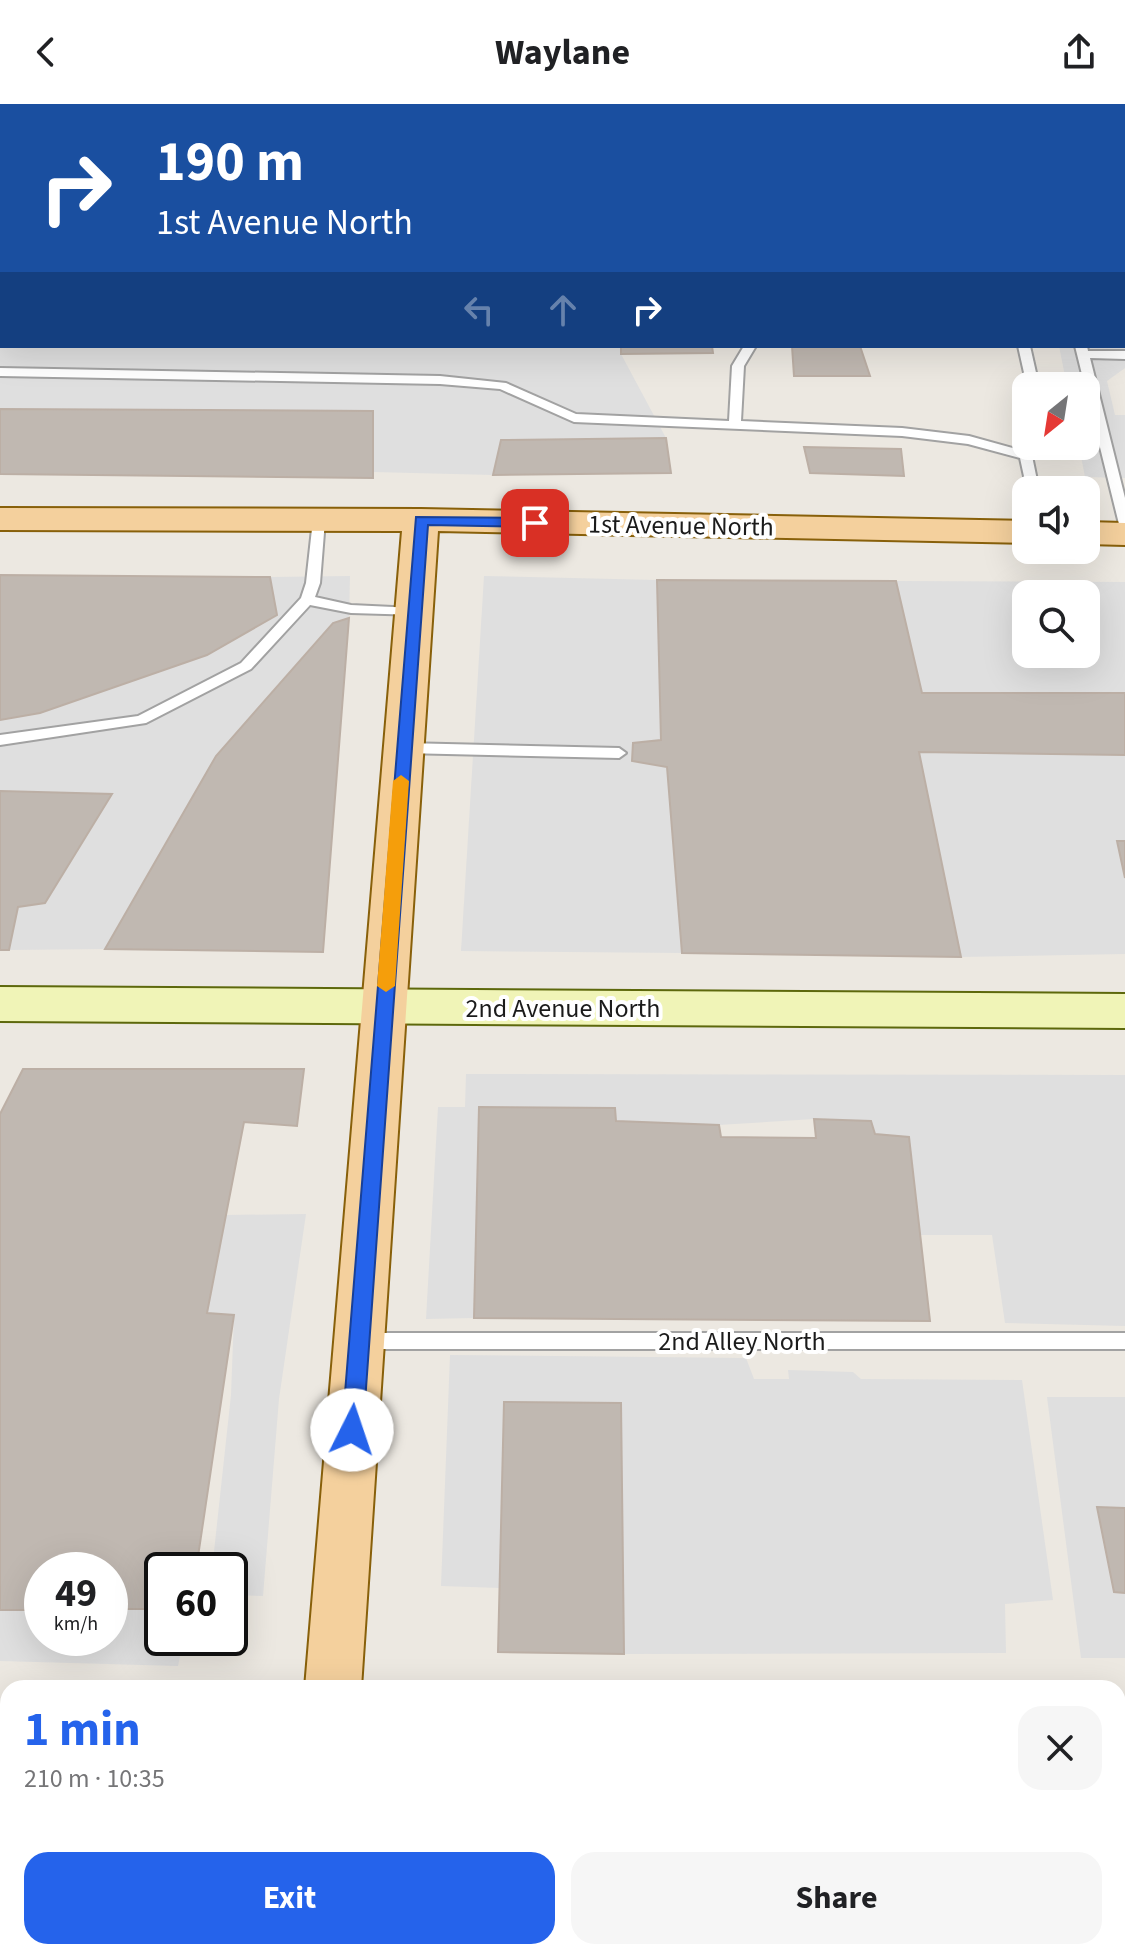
<!DOCTYPE html>
<meta charset="utf-8">
<style>
:root{--surface:#fff;--page:#f6f6f6;--text:#202124;--muted:#757577;--accent:#2563eb}
body{margin:0;font-family:"Source Sans 3",sans-serif;background:var(--page);color:var(--text);height:100vh;display:flex;flex-direction:column;font-size:30px;white-space:nowrap}
*{box-sizing:border-box;margin:0}
p{font-size:26px;color:var(--muted)}
.icon{flex:none;width:44px;height:44px;fill:none;stroke:currentColor;stroke-width:2;stroke-linecap:round;stroke-linejoin:round}
.map{position:relative;flex:1;overflow:hidden}
.panel{position:absolute;left:0px;top:1576px;width:1126px;height:280px;display:flex;flex-direction:column;background:var(--surface);border-radius:24px 24px 0 0;box-shadow:0 8px 32px #0002}
.panel>*{flex:none}
.guide{position:absolute;left:0px;top:0px;width:1126px;height:244px;box-shadow:0 8px 32px #0002;background:#1a4fa0;color:#fff;overflow:hidden}
.needle{width:52px;rotate:210deg}
.buttons{position:absolute;left:1012px;top:268px;display:grid;gap:16px}
.buttons a{display:grid;place-items:center;width:88px;height:88px;border-radius:16px;background:var(--surface);box-shadow:0 8px 32px #0002;font-size:40px}
.speed{position:absolute;left:24px;top:1448px;display:flex;gap:16px;font-size:40px;font-weight:700;text-align:center}
.speed>*{display:grid;place-content:center;width:104px;height:104px;border-radius:50%;background:var(--surface);box-shadow:0 8px 32px #0002;line-height:1}
.speed small{font-size:20px;font-weight:400}
.speed .limit{border:4px solid #111;border-radius:12px;background:#fff;color:#111}
.pin{position:absolute;display:grid;place-items:center;width:68px;height:68px;color:#fff;margin:-34px;border-radius:16px;box-shadow:0 4px 12px #0006}
.me{position:absolute;width:88px;margin:-44px;rotate:4deg;stroke-linejoin:round;filter:drop-shadow(0 0 6px #0008)}
.turn{display:flex;align-items:center;gap:28px;height:168px;padding:0 24px;font-size:36px}
.turn .icon{width:104px;height:104px;stroke-width:2.5}
.turn b{display:block;font-size:56px;line-height:68px}
.lanes{display:flex;align-items:center;height:76px;padding:0 24px;background:#0003;justify-content:center;gap:40px;direction:ltr}
.lanes .off{opacity:.35}
.round{display:grid;place-items:center;flex:none;width:84px;height:84px;border-radius:24px;background:var(--page)}
.overview{display:flex;align-items:center;justify-content:space-between;height:136px;padding:0 24px}
h1{font-size:48px;font-weight:700;line-height:60px;color:var(--accent)}
.primary-button{display:flex;gap:16px;margin-top:auto;padding:16px 24px}
.primary-button a{flex:1;height:92px;border-radius:24px;background:var(--accent);color:#fff;font-size:32px;font-weight:700;line-height:92px;text-align:center}
.primary-button a+a{background:var(--page);color:var(--text)}
header{display:flex;justify-content:space-between;align-items:center;height:104px;padding:0 24px;background:var(--surface);font-size:36px;font-weight:700}
.map>svg:first-child{display:block}
.parking{fill:#dfdfdf;fill-rule:evenodd}
.building{fill:#c0b8b1;stroke:#bcafa5;stroke-width:2}
.lines{fill:none;stroke-linecap:round;stroke-linejoin:round}
.lane-casing{stroke:#a2a2a2;stroke-width:4}
.secondary-casing{stroke:#5d680c;stroke-width:4}
.primary-casing{stroke:#88600a;stroke-width:4}
.lane{fill:#fff;fill-rule:evenodd}
.secondary{fill:#f0f4b7;fill-rule:evenodd}
.primary{fill:#f4d09d;fill-rule:evenodd}
.route{fill:#2563eb;stroke:#184099;stroke-width:2}
.slow{fill:#f59e0b}
.labels{text-anchor:middle;stroke-width:8;stroke-linejoin:round;paint-order:stroke}
.street-label{font-size:26px;fill:#1b1b1b;stroke:#fff}
</style>
<header><svg class="icon" aria-label="back" viewBox="0 0 24 24"><path d="M15 5l-7 7 7 7"/></svg>Waylane<svg class="icon" aria-label="share" viewBox="0 0 24 24"><path d="M12 15V3M7 8l5-5 5 5M5 13v7h14v-7"/></svg></header>
<div class="map">
<svg width="1125" height="1856" viewBox="0 0 1125 1856">
<rect width="100%" height="100%" fill="#ece8e1"/>
<!-- parking -->
<g class="parking">
<polygon points="0,46 2,242 621,242 621,250 666,334 501,336 493,371 373,368 373,307 0,305"/>
<polygon points="1125,183 1125,264 1107,277 1115,311 1125,311 1125,374 1085,373 1079,342 1086,342 1086,282 1067,282 1059,242 1124,242"/>
<polygon points="350,472 349,514 333,519 216,652 105,845 9,846 18,803 45,799 112,690 0,687 0,616 40,609 207,551 277,511 270,473"/>
<polygon points="484,472 657,476 661,636 634,639 632,656 667,663 682,849 461,847"/>
<path d="M896,477L1125,478V589H922ZM1026,490H1086V550H1026Z"/>
<polygon points="919,648 1125,651 1125,737 1117,738 1125,774 1125,850 961,853"/>
<polygon points="466,970 1125,971 1125,1222 1005,1219 992,1131 920,1131 908,1033 875,1030 871,1017 814,1015 719,1021 616,1017 614,1004 480,1003 474,1214 426,1215 438,1003 465,1003"/>
<polygon points="306,1110 279,1295 263,1492 230,1491 230,1466 212,1466 231,1291 234,1211 207,1209 225,1111"/>
<polygon points="450,1251 746,1254 754,1275 789,1275 788,1266 853,1268 861,1275 1022,1276 1053,1496 1005,1500 1006,1549 624,1550 620,1299 504,1298 500,1484 441,1482"/>
<polygon points="1047,1293 1125,1293 1125,1404 1097,1404 1114,1488 1125,1489 1125,1554 1081,1554"/>
<polygon points="110,1505 162,1505 162,1534 184,1534 178,1562 0,1557 0,1506 42,1506 42,1534 110,1534"/>
<polygon points="1118,1778 1125,1778 1125,1856 838,1856 837,1848 1118,1848"/>
<polygon points="424,1848 722,1848 723,1856 424,1856"/>
</g>
<!-- building -->
<g class="building">
<polygon points="621,242 712,242 713,249 621,250"/>
<polygon points="792,242 860,242 870,272 794,272"/>
<polygon points="0,305 373,307 373,374 0,370"/>
<polygon points="666,334 671,369 493,371 501,336"/>
<polygon points="804,343 901,345 904,372 810,369"/>
<polygon points="0,471 270,473 277,511 207,551 40,609 0,616"/>
<polygon points="657,476 896,477 922,589 1125,589 1125,651 919,648 961,853 682,849 667,663 632,657 633,639 661,636"/>
<polygon points="349,514 323,848 105,845 216,652 333,519"/>
<polygon points="0,687 112,690 45,799 18,803 9,846 0,846"/>
<polygon points="1117,737 1125,737 1125,774"/>
<polygon points="23,965 304,965 297,1022 244,1018 207,1209 234,1211 196,1466 162,1466 162,1505 110,1505 110,1466 42,1466 42,1506 0,1506 0,1010"/>
<polygon points="479,1003 615,1004 616,1017 719,1021 721,1033 816,1034 814,1015 871,1017 875,1030 909,1033 930,1217 474,1214"/>
<polygon points="504,1298 621,1299 624,1550 498,1548"/>
<polygon points="1097,1403 1125,1404 1125,1489 1114,1488"/>
<polygon points="0,1756 8,1756 8,1848 155,1848 154,1856 0,1856"/>
<polygon points="722,1848 837,1848 838,1856 723,1856"/>
</g>
<g class="lines">
<defs>
<g id="lane">
<rect x="0" y="77" width="2" height="6"/>
<rect x="1124" y="191" width="1" height="6"/>
<polygon points="744,242 756,242 744,262 741,317 902,324 969,332 1023,347 1026,342 1038,342 1032,352 1039,386 1027,386 1020,354 968,340 902,332 574,318 500,285 440,280 0,272 0,264 440,272 506,279 576,310 729,317 732,262"/>
<polygon points="1018,242 1030,242 1039,282 1027,282"/>
<polygon points="1075,242 1087,242 1088,247 1125,247 1125,255 1090,254 1125,394 1125,424 1119,420"/>
<polygon points="319,412 325,416 320,479 315,493 351,501 414,504 421,508 419,511 351,509 310,501 251,565 146,619 0,641 0,631 138,612 241,559 301,494 306,479 313,416"/>
<polygon points="404,639 619,644 626,649 619,654 404,649 397,644"/>
<polygon points="363,1229 1125,1229 1125,1245 363,1245 357,1242 354,1237 357,1232"/>
<polygon points="1118,1805 1125,1808 1125,1856 1111,1856 1110,1848 1118,1848"/>
</g>
<polygon id="secondary" points="0,883 1125,890 1125,924 0,917"/>
<g id="primary">
<polygon points="0,404 421,405 1026,417 1026,439 438,427 361,1584 305,1584 402,427 0,426"/>
<polygon points="1086,418 1125,419 1125,441 1086,440"/>
<rect x="0" y="1621" width="8" height="56"/>
<rect x="1118" y="1631" width="7" height="56"/>
<rect x="282" y="1848" width="60" height="8"/>
</g>
</defs>
<!-- lane casing -->
<use href="#lane" class="lane-casing"/>
<!-- secondary casing -->
<use href="#secondary" class="secondary-casing"/>
<!-- primary casing -->
<use href="#primary" class="primary-casing"/>
<!-- lane -->
<use href="#lane" class="lane"/>
<!-- secondary -->
<use href="#secondary" class="secondary"/>
<!-- primary -->
<use href="#primary" class="primary"/>
</g>
<!-- route -->
<polygon class="route" points="416,413 535,414 543,419 535,423 428,421 363,1326 360,1332 352,1335 345,1332 342,1326"/>
<!-- slow -->
<polygon class="slow" points="401,671 409,677 395,882 386,888 377,882 393,677"/>
<g class="labels">
<!-- street labels -->
<g class="street-label">
<text transform="translate(681 421) rotate(1)" y="9">1st Avenue North</text>
<text x="563" y="913">2nd Avenue North</text>
<text x="742" y="1246">2nd Alley North</text>
</g>
</g>
</svg>
<div class="buttons">
<a><svg class="needle" viewBox="-14 -14 28 28"><path d="M0-13l5 13h-10z" fill="#e53935"/><path d="M0 13l5-13h-10z" fill="#757577"/></svg></a>
<a><svg class="icon" aria-label="sound" viewBox="0 0 24 24"><path d="M4 9h4l5-4v14l-5-4H4zM17 9q2 3 0 6"/></svg></a>
<a><svg class="icon" aria-label="search" viewBox="0 0 24 24"><circle cx="10" cy="10" r="6"/><path d="M15 15l6 6"/></svg></a>
</div>
<div class="speed"><div>49<small>km/h</small></div><div class="limit">60</div></div>
<div class="pin" style="left:535px;top:419px;background:#d93025"><svg class="icon" aria-label="arrive" viewBox="0 0 24 24"><path d="M6 21V4h12l-3 4 3 4H6"/></svg></div>
<svg class="me" style="left:352px;top:1326px" viewBox="-20 -20 40 40"><circle r="19" fill="#fff"/><path d="M0-13L10 11 0 6-10 11z" fill="#2563eb"/></svg>
<div class="guide">
<div class="turn"><svg class="icon" aria-label="right" viewBox="0 0 24 24"><path d="M7 20v-9h11M14 6l5 5-5 5"/></svg><div><b>190 m</b>1st Avenue North</div></div>
<div class="lanes"><svg class="icon off" aria-label="left" viewBox="0 0 24 24"><path d="M17 20v-9H6M10 6l-5 5 5 5"/></svg><svg class="icon off" aria-label="ahead" viewBox="0 0 24 24"><path d="M12 20V5M6 11l6-6 6 6"/></svg><svg class="icon" aria-label="right" viewBox="0 0 24 24"><path d="M7 20v-9h11M14 6l5 5-5 5"/></svg></div>
</div>
<section class="panel">
<div class="overview"><div><h1>1 min</h1><p>210 m · 10:35</p></div><a class="round"><svg class="icon" aria-label="close" viewBox="0 0 24 24"><path d="M6 6l12 12M18 6L6 18"/></svg></a></div>
<div class="primary-button"><a>Exit</a><a>Share</a></div>
</section>
</div>
